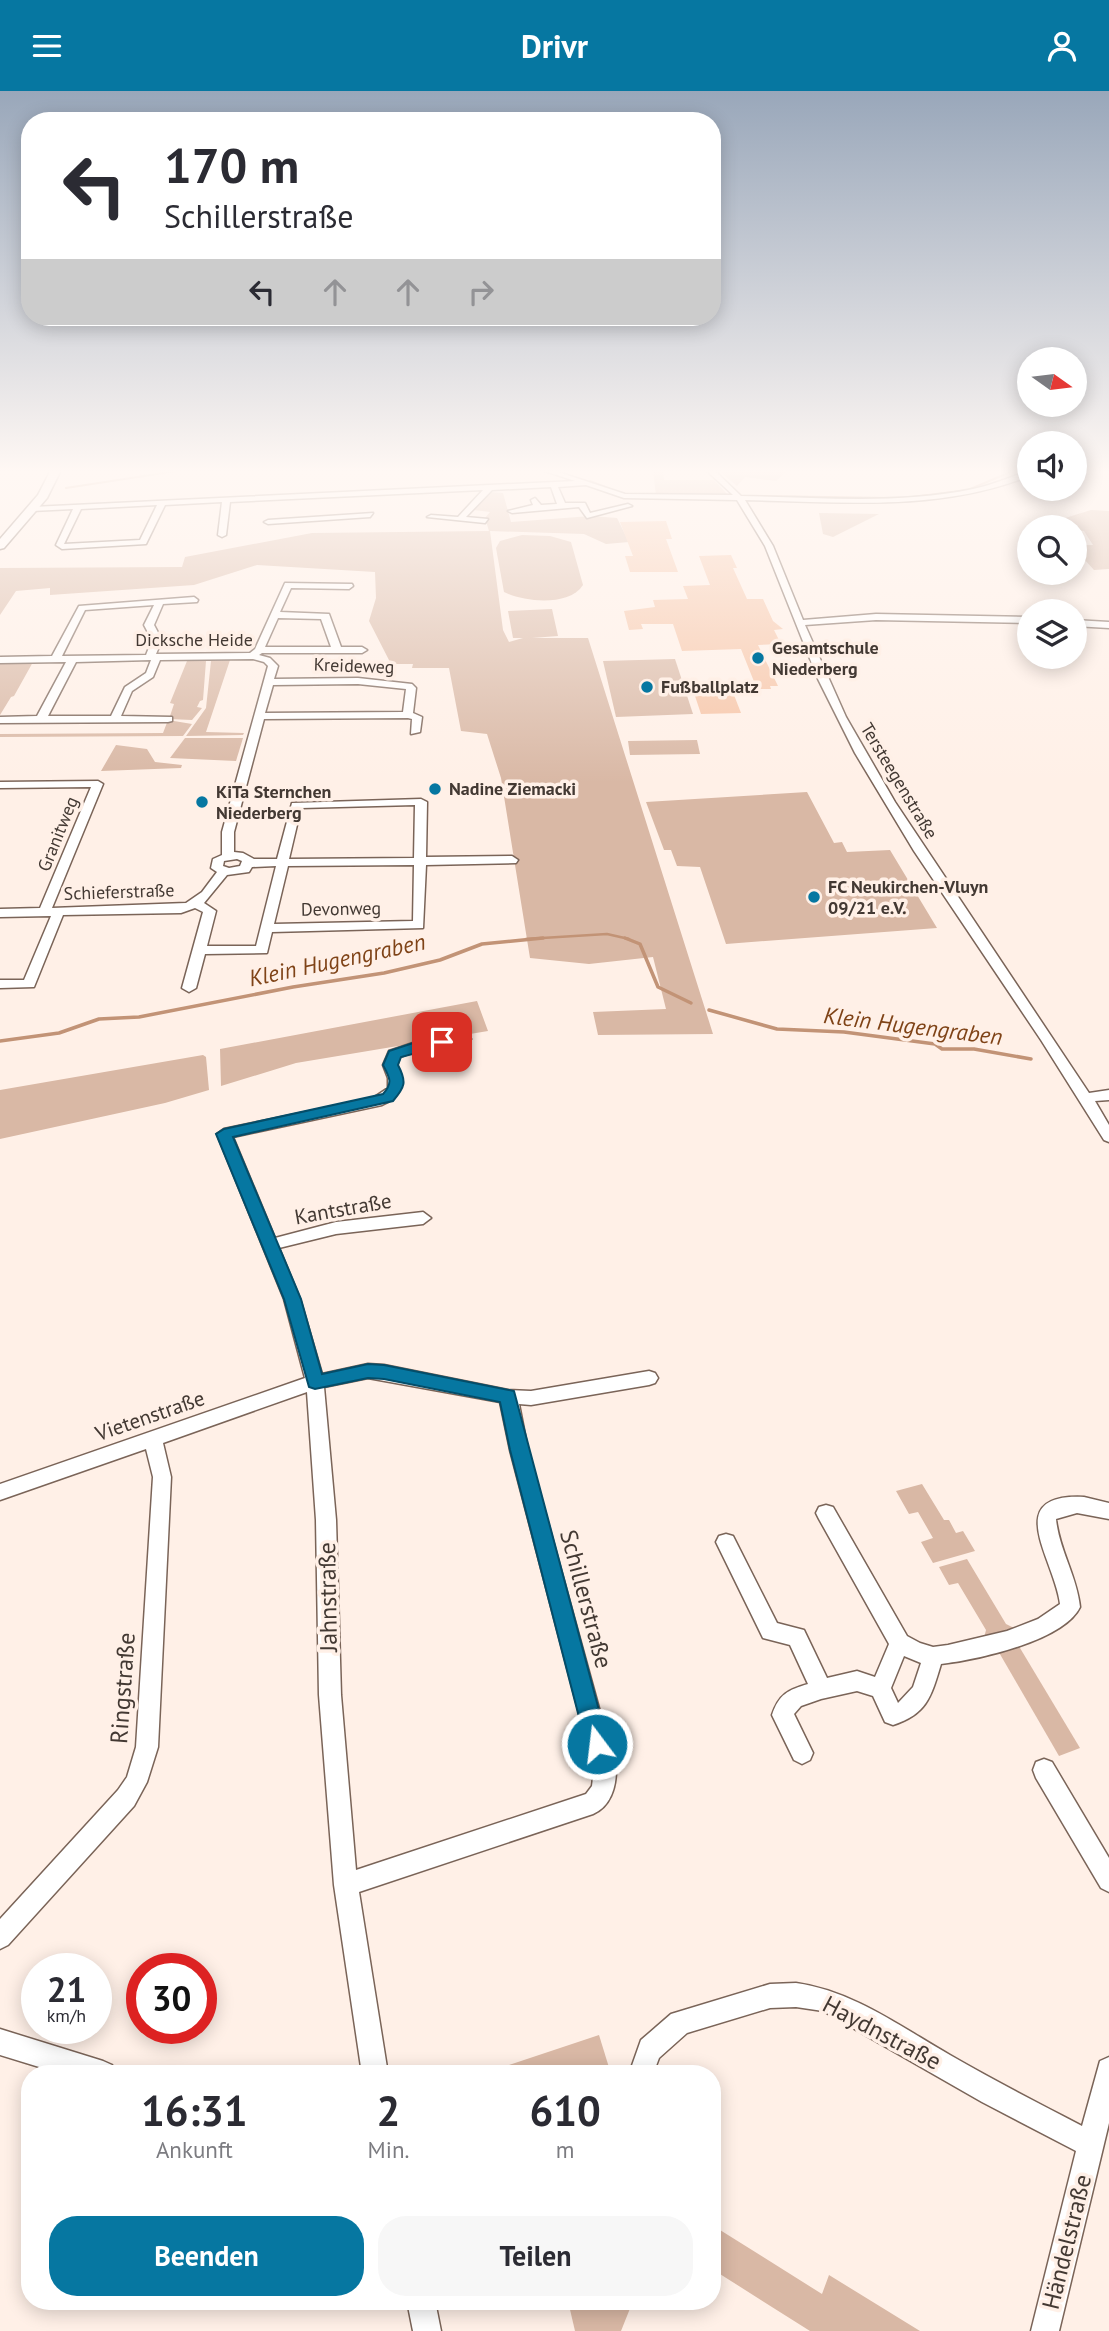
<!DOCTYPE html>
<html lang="de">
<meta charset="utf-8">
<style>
:root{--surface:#fff;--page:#f7f7f7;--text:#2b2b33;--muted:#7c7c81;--accent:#0677a1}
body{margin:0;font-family:"PT Sans",sans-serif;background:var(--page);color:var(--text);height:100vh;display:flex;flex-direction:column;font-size:26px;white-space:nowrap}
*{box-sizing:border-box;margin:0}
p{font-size:23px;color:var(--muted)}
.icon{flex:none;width:38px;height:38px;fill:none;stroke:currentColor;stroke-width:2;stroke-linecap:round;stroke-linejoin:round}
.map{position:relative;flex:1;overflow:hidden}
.sheet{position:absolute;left:21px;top:1974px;width:700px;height:245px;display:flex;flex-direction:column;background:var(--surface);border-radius:28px;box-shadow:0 4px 18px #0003}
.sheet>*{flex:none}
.top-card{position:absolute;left:21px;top:21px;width:700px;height:214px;border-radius:28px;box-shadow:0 4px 18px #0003;background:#fff;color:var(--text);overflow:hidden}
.needle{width:46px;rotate:104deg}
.buttons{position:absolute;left:1017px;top:256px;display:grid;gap:14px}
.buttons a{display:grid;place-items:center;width:70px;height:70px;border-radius:50%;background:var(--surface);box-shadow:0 4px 18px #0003;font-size:35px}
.speed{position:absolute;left:21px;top:1862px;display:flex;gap:14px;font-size:35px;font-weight:700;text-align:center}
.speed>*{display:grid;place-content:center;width:91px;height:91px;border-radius:50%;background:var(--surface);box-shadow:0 4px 18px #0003;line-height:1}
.speed small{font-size:18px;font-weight:400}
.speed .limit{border:10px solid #d22;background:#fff;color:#111}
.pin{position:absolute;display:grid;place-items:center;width:60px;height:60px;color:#fff;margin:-30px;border-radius:14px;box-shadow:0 4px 10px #0006}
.me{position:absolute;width:77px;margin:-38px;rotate:345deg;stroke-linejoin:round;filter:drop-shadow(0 0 5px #0008)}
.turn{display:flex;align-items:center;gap:24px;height:147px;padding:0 28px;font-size:32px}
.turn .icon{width:91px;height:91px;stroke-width:2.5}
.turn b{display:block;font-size:49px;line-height:60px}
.lanes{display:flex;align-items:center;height:66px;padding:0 28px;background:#0003;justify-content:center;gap:35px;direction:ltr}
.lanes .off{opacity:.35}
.eta{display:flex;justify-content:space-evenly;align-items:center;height:119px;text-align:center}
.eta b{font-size:42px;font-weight:600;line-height:49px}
.button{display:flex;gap:14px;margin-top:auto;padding:14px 28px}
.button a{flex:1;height:80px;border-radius:28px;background:var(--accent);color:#fff;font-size:28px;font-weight:600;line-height:80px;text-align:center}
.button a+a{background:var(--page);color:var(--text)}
header{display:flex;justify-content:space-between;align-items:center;height:91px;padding:0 28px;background:var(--accent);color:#fff;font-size:32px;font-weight:600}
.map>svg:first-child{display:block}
.green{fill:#d9b8a5}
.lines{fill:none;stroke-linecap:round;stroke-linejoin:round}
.stream-far2{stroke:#c29376;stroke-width:2}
.stream-far1{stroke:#c29376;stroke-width:2.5}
.stream{stroke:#c29376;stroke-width:3.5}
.building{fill:#f6c4a6}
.minor-casing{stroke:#7a6458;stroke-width:3}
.major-casing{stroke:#7a6458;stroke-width:3}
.minor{fill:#fff;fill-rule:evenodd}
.major{fill:#fff;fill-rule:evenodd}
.route{fill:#0677a1;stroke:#044d69;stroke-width:2}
.poi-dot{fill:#0677a1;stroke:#fff0e7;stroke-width:2.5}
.labels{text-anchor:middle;stroke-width:7;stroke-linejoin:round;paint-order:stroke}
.far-street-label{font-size:18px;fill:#433933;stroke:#fff0e7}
.far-poi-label{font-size:18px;font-weight:bold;fill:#433933;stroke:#fff0e7;text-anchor:start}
.street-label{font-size:21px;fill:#433933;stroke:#fff0e7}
.water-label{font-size:23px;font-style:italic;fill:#7f4317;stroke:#fff0e7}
.near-street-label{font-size:24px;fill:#433933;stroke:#fff0e7}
</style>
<header><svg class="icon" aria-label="menu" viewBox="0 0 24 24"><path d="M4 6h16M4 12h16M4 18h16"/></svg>Drivr<svg class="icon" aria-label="person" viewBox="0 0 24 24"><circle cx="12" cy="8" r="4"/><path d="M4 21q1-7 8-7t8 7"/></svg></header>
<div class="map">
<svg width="1109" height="2240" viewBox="0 0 1109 2240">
<rect width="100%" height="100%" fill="#fff0e7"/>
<!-- green -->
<g class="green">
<polygon points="653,379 663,379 664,389 714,389 729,405 656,405"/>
<polygon points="718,379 778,379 786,381 776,390 745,386 737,395"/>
<polygon points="490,401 503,402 511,431 591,425 617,427 629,451 606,453 584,443 490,440 503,539 509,551 523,547 513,547 508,520 552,518 558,545 532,547 588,547 713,943 598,944 593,921 666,918 653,866 589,873 530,867 501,687 487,643 461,640 449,577 412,577 413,573 391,573 369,530 376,507 375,481 257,474 194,494 50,504 50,497 16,500 0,524 0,477 182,476 185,466 312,442 489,440 485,427 490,421 474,419"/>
<polygon points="1091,419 1109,420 1109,478 1094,479 1075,458 1075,454 1093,454 1084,440 1075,439 1074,436 1070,436 1065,427"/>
<polygon points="819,422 879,423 833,446 823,443"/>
<path d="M522,444L550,445L571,451L583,494C569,516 523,511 504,501L496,457L500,450Z"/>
<polygon points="675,568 693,623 616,626 603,570"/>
<polygon points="230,569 206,641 244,642 243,644 186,645 206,617 211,570"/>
<polygon points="187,570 206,570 203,609 200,610 197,616 202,617 192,629 169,628 174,613 170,612"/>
<polygon points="33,571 14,605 11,606 0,624 0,573"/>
<polygon points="168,629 192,633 183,645 0,646 0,643 163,642"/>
<polygon points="185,647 243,647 236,670 170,667"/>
<polygon points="697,649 700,663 630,664 628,650"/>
<polygon points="116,654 147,658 155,671 182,674 181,677 101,680"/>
<polygon points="807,701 834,752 842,751 847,761 890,759 937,837 726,853 700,776 677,775 671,759 664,759 646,711"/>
<polygon points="477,910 488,940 296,972 221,995 220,958"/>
<polygon points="203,964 206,966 209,999 165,1012 0,1048 0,999"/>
<polygon points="922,1393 944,1429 949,1429 956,1442 963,1440 975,1460 933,1472 921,1451 933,1447 918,1421 909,1423 896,1400"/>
<polygon points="967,1468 1006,1533 1014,1537 984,1547 986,1539 958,1492 949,1494 939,1476"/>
<polygon points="1017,1552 1080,1657 1059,1665 997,1558"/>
<polygon points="599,1944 611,1983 511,1983 509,1974"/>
<polygon points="712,2134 822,2203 829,2184 920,2240 810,2240 712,2178"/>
<polygon points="568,2210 633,2210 621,2240 575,2240"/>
</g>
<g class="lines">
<!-- stream-far2 -->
<g class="stream-far2">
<polyline points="590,390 620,402"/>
<polyline points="66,397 183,379"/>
<polyline points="758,405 890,407"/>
<polyline points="912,406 968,399 1015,379"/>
</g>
<!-- stream-far1 -->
<polyline class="stream-far1" points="526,848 607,843 629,848"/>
<!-- stream -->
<g class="stream">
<polyline points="625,847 640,853 658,896 691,912"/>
<polyline points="709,919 777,938 844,941 935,953 942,958 974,958 1031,968"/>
<polyline points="0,950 59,942 99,928 139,926 293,896 384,882 440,869 482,853 543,847"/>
</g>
</g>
<!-- building -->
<g class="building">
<polygon points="666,430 672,448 666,448 678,481 630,481 625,465 633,465 620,431"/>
<polygon points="731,464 737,477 733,477 747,508 763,508 773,530 783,538 774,539 781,553 758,554 778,595 770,595 771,598 757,598 741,558 682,560 673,533 641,533 643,538 629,539 624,520 655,516 653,509 688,508 683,495 710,494 699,465"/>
<polygon points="734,604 741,622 701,623 695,605"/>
</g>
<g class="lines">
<defs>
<g id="minor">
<path d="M542,379H552L625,403L733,404L706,379H714L741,405C817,406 897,414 973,398C992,394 1010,386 1029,380V385C939,421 840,411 745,409L773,455L803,529L876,523L1029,526V532L876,529L805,534L846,626L895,711L1089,1002L1109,999V1009L1095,1010L1109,1034V1051L1104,1049L1041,949L914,760L855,662L818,588L765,455L737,409L624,407L586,394L558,396L565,412H585L590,422L628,413L632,415L587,427L579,416L512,422L508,420L533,414L531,409L535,407L541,414L557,413L551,396L492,399L466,426L488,428L485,432L427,426L431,424L458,426L483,399L230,411L226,444L222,446L218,444L222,411L165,414L146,453L62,458L56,454L73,418L32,420L28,418L32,416L575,390ZM157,414L140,449L64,453L81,418Z"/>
<polygon points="373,422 370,426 268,433 264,431 268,429"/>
<path d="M285,492L352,493L353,495L349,498L291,497L280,521L329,523L341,556H362L367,559L362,562H262L259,564L270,567L278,575L274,588L358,587L412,593L416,597L413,622L422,626L420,641L411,643L412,628L408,627L264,628L234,741V761L243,762L254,768H277L292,712L421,708L427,711L426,766L512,765L518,769L516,772L426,774L423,837L272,841L267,862L205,863L196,897L189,901L182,897L203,821L195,817L181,822L63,824L34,896L0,897V889H24L51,825L0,826V818L40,817L91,696L0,697V691L98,690L103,693L52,817L186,812L202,801L217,781L211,777L213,768L222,764V741L268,575L264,571L253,568L160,569L153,586L132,600L121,625L172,626V630L168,631L0,632V626L37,625L66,571L0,572V566L52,565L79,515L194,506L198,509L197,511L163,513L154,534L162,549L156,563L250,562L255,558ZM154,514L144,534L152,549L146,564L62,565L85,519ZM278,527L321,528L331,556H265ZM151,569L146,582L125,596L111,625H48L76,571ZM358,593L406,598L403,621L265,622L273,594ZM415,714L414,767L289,768L301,717ZM237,768L242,770L240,775L229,777L223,775L224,770ZM414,774L413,830L274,833L288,775ZM276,775L256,855H207L216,820L204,812L227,784L249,781L252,776Z"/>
<polygon points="1074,529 1109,531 1109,537 1074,535"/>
<path d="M464,944L469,945L471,948L469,951L421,958L400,966L397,974C406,993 402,1005 382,1014L233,1046L275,1147L336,1131L423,1121L431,1127L423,1133L336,1143L279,1157L300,1208L322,1283L368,1273L384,1274L508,1299L531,1300L649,1280L655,1282L658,1287L655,1292L649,1294L531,1314L519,1313L528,1359L616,1679C616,1697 610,1716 593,1723L359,1801L388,1983H362L334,1794L319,1604L316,1429L307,1301L163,1352L171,1386L158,1656L147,1691L134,1715L8,1854L0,1858V1828L118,1699L127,1686L136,1656L153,1386L146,1358L0,1409V1393L305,1287L284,1208L217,1043L224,1038L373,1007L388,997V987L383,974L389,960L419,950ZM368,1287L500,1311L510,1359L594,1679L592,1695L586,1703L356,1779L341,1604L336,1429L324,1296Z"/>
<path d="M1084,1406L1109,1412V1428L1077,1422L1056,1428C1059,1459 1077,1485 1080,1516C1064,1550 976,1569 941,1573C931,1606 927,1623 893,1634L885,1631L873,1605L857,1600L821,1608L801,1615L794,1623L813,1662L810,1669L802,1673L794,1669L772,1624C779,1603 788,1599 808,1593L790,1554L763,1547L716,1451L719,1445L726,1443L733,1445L777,1532L804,1539L827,1587L857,1580L875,1586L889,1553L819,1428L816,1422L819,1416L826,1414L833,1416L907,1545L920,1552L933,1556L948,1554L1007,1540L1038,1528L1060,1513C1055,1469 1000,1402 1084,1406ZM904,1565L921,1572L913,1596L898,1612L891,1597Z"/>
<polygon points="1044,1668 1052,1671 1109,1767 1109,1801 1101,1797 1036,1687 1033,1679 1036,1671"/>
<path d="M796,1892C853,1900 901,1936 950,1964C993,1989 1038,2012 1082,2035L1100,1970L1109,1966V2032L1059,2240H1031L1076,2060L982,2011L823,1920L796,1916L770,1917L687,1942L659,1967L653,1983H629L641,1949L671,1923L770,1893Z"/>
<polygon points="0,1938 103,1970 112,1974 116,1983 62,1983 0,1964"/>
<polygon points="407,2210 435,2210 441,2240 413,2240"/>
</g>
<polygon id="major" points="51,379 61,379 47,407 4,457 0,458 0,448 38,404"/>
</defs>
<!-- minor casing -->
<use href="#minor" class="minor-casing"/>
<!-- major casing -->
<use href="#major" class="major-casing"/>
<!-- minor -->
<use href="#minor" class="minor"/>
<!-- major -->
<use href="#major" class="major"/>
</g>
<!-- sky -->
<linearGradient id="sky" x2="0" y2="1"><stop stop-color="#99a7ba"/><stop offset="0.55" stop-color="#fff8f4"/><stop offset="1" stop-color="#fff8f4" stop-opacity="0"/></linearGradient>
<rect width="1109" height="692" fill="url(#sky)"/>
<!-- route -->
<path class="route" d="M442,947L449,951L447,954L401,966L398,974C407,991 405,996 393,1010L233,1046L301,1208L322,1283L368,1273L384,1274L514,1300L608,1653L605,1660L597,1664L590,1660L586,1653L510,1359L500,1311L384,1288L368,1287L315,1298L309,1296L284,1208L216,1043L224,1038L383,1003C393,992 390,987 383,974L389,960L419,950Z"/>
<!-- markers -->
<g class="poi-dot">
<circle cx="758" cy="567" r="7"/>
<circle cx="647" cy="596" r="7"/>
<circle cx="435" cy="698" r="7"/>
<circle cx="202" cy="711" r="7"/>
<circle cx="814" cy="806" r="7"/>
</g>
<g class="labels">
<!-- far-street labels -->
<g class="far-street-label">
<text x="194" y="555">Dicksche Heide</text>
<text transform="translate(354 575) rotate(2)" y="6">Kreideweg</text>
<text transform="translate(899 690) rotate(59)" y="6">Tersteegenstraße</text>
<text transform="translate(58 743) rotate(-68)" y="6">Granitweg</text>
<text transform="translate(119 801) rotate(-2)" y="6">Schieferstraße</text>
<text transform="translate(341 818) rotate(-1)" y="6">Devonweg</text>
</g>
<!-- far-poi labels -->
<g class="far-poi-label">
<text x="772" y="563">Gesamtschule<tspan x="772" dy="21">Niederberg</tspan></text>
<text x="661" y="602">Fußballplatz</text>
<text x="449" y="704">Nadine Ziemacki</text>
<text x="216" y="707">KiTa Sternchen<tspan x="216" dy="21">Niederberg</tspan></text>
<text x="828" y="802">FC Neukirchen-Vluyn<tspan x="828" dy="21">09/21 e.V.</tspan></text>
</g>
<!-- street labels -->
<g class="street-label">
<text transform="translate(343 1118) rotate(-10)" y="7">Kantstraße</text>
<text transform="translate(150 1325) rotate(-19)" y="7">Vietenstraße</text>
</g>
<!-- water labels -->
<g class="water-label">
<text transform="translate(337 869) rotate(-12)" y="8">Klein Hugengraben</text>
<text transform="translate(913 935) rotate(7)" y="8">Klein Hugengraben</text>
</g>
<!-- near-street labels -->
<g class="near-street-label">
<text transform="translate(328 1506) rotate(-91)" y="8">Jahnstraße</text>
<text transform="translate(586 1508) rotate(75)" y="8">Schillerstraße</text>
<text transform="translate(123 1597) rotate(-86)" y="8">Ringstraße</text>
<text transform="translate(882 1942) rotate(28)" y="8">Haydnstraße</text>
<text transform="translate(1067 2151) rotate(-76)" y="8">Händelstraße</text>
</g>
</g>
</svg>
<div class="buttons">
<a><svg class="needle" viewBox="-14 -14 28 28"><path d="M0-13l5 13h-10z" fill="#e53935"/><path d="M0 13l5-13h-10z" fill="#7c7c81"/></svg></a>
<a><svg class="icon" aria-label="sound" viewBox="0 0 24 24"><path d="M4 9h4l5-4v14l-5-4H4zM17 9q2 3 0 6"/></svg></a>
<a><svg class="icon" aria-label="search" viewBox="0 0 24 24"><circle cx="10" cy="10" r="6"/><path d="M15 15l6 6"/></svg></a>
<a><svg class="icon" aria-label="layers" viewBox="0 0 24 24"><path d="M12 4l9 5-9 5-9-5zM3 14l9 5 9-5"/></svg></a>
</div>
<div class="speed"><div>21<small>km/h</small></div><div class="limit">30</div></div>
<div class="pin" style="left:442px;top:951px;background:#d93025"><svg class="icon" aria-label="arrive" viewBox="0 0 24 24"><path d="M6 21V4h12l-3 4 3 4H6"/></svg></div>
<svg class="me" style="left:597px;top:1653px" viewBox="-20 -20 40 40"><circle r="17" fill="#0677a1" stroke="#fff" stroke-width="3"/><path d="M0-11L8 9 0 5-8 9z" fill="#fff"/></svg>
<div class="top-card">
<div class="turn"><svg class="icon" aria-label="left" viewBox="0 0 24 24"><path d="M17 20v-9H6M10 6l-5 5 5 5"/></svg><div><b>170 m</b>Schillerstraße</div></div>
<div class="lanes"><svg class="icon" aria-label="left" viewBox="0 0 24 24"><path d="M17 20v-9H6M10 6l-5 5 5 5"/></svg><svg class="icon off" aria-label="ahead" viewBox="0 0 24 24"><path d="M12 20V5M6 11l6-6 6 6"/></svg><svg class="icon off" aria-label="ahead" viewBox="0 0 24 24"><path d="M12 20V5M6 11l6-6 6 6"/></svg><svg class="icon off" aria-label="right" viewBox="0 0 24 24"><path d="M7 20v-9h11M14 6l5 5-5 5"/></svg></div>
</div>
<section class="sheet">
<div class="eta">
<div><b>16:31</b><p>Ankunft</p></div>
<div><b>2</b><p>Min.</p></div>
<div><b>610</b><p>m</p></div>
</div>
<div class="button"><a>Beenden</a><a>Teilen</a></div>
</section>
</div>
